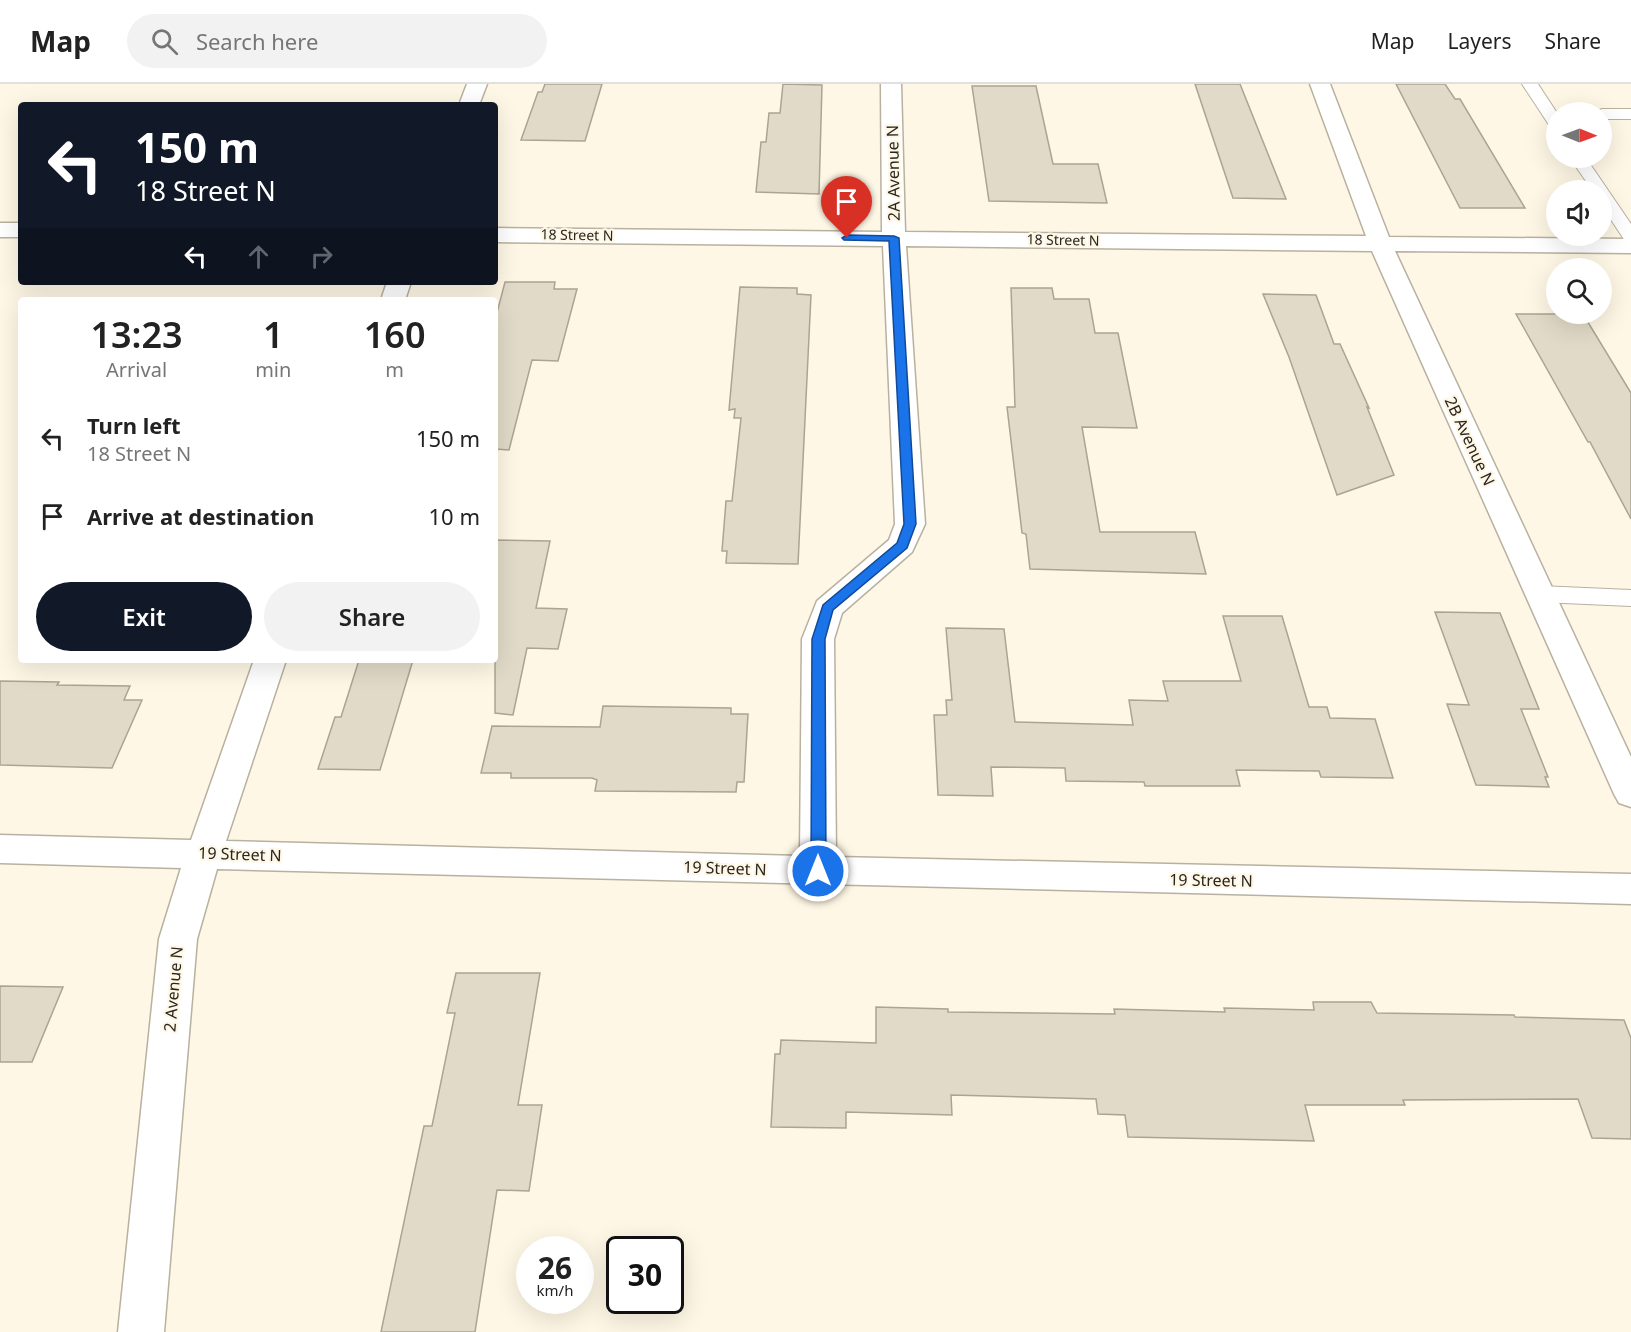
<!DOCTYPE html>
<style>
:root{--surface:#fff;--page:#f2f2f2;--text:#222;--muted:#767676;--line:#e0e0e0;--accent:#111827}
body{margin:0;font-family:"Noto Sans",sans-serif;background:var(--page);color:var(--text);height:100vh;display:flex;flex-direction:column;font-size:22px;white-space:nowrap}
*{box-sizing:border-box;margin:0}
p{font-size:20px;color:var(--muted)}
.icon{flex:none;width:33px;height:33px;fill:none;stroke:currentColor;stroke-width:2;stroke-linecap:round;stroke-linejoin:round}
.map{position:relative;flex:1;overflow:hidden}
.panel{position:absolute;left:18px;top:213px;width:480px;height:366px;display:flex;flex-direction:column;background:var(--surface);border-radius:6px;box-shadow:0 6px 24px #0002}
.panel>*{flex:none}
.banner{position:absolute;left:18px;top:18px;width:480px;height:183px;border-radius:6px;box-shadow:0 6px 24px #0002;background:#111827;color:#fff;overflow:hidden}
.needle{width:39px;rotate:91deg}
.controls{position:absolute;left:1546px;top:18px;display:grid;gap:12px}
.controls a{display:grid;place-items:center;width:66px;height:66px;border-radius:50%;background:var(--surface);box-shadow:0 6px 24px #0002;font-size:30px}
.speed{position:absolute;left:516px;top:1152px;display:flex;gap:12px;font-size:30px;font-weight:700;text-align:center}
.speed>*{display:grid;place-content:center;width:78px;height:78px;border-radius:50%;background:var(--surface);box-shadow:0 6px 24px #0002;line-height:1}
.speed small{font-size:15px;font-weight:400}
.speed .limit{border:3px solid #111;border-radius:9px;background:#fff;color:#111}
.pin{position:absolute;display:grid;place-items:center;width:51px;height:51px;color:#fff;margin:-62px -26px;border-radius:50% 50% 50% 0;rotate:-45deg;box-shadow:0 0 6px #0007}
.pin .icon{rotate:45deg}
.me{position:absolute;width:66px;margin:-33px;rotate:0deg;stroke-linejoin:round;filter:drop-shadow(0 0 4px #0008)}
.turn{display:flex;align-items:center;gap:21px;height:126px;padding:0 18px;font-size:27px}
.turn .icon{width:78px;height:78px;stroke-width:2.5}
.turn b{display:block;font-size:42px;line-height:51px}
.lanes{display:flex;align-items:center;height:57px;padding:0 18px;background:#0003;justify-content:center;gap:30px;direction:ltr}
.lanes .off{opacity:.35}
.eta{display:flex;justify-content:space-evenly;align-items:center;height:102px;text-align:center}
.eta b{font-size:36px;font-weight:600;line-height:42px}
.button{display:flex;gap:12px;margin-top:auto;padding:12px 18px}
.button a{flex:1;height:69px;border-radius:36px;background:var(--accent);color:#fff;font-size:24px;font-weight:600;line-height:69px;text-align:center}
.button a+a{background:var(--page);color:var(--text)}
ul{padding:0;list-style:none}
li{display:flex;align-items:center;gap:18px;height:78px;padding:0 18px}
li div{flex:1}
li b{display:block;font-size:22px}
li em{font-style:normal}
header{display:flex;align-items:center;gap:36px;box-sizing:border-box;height:84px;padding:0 30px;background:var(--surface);border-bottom:2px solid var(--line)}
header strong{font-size:28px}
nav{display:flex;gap:33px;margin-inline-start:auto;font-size:21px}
.search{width:420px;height:54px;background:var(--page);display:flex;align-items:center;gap:15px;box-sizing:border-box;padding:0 21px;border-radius:33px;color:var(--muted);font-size:22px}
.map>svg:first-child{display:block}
.building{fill:#e1dac8;stroke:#aba493;stroke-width:1.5}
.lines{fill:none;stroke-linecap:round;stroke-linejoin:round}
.service-casing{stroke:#b8b1a0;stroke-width:2}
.minor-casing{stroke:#b8b1a0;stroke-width:3}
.service{fill:#fff;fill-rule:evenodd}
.minor{fill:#fff;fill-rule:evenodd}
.route{fill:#1a73e8;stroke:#114b97;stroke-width:1.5}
.labels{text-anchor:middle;stroke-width:4.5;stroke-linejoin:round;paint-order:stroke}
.far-street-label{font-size:14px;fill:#292620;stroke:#fff7e5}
.street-label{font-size:16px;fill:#292620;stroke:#fff7e5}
</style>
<header>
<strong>Map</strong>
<div class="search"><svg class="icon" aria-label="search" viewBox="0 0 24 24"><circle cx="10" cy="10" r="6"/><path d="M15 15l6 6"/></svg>Search here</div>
<nav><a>Map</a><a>Layers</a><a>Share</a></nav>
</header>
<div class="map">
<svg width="1631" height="1248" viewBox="0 0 1631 1248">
<rect width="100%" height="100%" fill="#fff7e5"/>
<!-- building -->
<g class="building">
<polygon points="545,0 602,0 585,57 521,56 538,8 542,8"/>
<polygon points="783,0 822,1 819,110 756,108 761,58 766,58 769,29 780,29"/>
<polygon points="1195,0 1240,0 1286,115 1233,114"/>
<polygon points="1396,0 1445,0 1455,15 1460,15 1525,124 1460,124"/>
<polygon points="972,2 1036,2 1053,80 1098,80 1107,119 989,117"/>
<polygon points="505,198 555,198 554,205 577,205 558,277 532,276 509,366 495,365 495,236"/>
<polygon points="740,203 797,204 797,210 811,211 798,480 726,479 727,467 722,467 726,417 732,417 741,334 734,334 735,325 729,326"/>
<polygon points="1011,204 1052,204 1054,215 1089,215 1095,249 1118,249 1137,344 1082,343 1100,448 1195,448 1206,490 1030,485 1026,450 1022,449 1007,323 1015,323"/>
<polygon points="1263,210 1316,211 1334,260 1340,260 1369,324 1367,323 1394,391 1337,411 1289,273"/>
<polygon points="1516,230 1583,230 1631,309 1631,435 1590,358 1588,358"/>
<polygon points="495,456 550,457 536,524 567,525 558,565 527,564 513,631 495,629"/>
<polygon points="1435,528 1500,529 1539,625 1521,625 1548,693 1545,693 1549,703 1476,701 1447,620 1469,621"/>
<polygon points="1223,532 1282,532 1309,623 1327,623 1330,634 1375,635 1393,694 1321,693 1319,687 1236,686 1240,702 1145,702 1144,698 1066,697 1065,684 991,683 993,712 938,711 934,631 947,631 946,616 952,616 946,544 1004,545 1015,638 1133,641 1129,616 1168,617 1163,597 1241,597"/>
<polygon points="359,576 413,576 380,686 318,685 335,633 341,633"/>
<polygon points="0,597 59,598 57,601 130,602 124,616 142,616 112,684 0,681"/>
<polygon points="603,622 731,624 731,630 748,630 744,698 737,698 736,708 595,707 597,696 592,694 511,694 511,689 481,689 492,642 600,643"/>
<polygon points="456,889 540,889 518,1021 542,1021 529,1107 497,1106 475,1248 381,1248 424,1042 432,1042 455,929 447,929"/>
<polygon points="0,902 63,903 32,978 0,978"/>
<polygon points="1313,918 1371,918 1377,929 1514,931 1515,933 1624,936 1631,954 1631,1055 1592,1054 1578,1015 1403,1016 1405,1021 1305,1021 1314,1057 1128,1053 1125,1031 1098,1030 1096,1015 951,1011 952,1031 846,1028 846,1044 771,1043 775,970 780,970 781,956 876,959 876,923 948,925 948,928 1115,930 1114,925 1225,928 1224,924 1314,926"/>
</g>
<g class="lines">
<defs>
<g id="service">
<polygon points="1522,0 1538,0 1557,29 1557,46 1551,44"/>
<polygon points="1602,25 1631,25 1631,35 1602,35 1602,28 1595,28"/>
<polygon points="1570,74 1586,74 1631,140 1631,158 1625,157 1602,122 1602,106 1592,106"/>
<polygon points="1540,502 1631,506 1631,522 1540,518 1532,516 1528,510 1532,504"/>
</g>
<g id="minor">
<polygon points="467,0 487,0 479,21 459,21"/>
<polygon points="881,0 901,0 905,148 1366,152 1310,0 1330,0 1389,153 1631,155 1631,169 1395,167 1631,673 1631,723 1619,719 1614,710 1372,167 906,162 925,440 912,468 842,529 834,555 836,773 1631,790 1631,820 217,785 197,855 164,1248 118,1248 159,855 181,784 0,779 0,751 191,756 254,576 286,576 226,757 800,772 802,555 817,517 889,456 895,440 883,162 495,158 495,144 882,148"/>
<rect x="0" y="139" width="21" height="14"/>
<polygon points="387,198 411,198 405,216 381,216"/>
</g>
</defs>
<!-- service casing -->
<use href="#service" class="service-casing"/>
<!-- minor casing -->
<use href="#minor" class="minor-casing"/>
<!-- service -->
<use href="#service" class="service"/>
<!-- minor -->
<use href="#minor" class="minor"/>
</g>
<!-- route -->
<polygon class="route" points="847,151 894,152 899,154 916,440 907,464 833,526 825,555 826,787 824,791 813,791 811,787 812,555 823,521 897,459 904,440 889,157 844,156 842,154"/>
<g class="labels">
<!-- far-street labels -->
<g class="far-street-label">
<text transform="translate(577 151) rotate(1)" y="5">18 Street N</text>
<text transform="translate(1063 156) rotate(1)" y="5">18 Street N</text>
</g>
<!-- street labels -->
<g class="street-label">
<text transform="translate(893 89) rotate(-91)" y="6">2A Avenue N</text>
<text transform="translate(1470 357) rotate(65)" y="6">2B Avenue N</text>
<text transform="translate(240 770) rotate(2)" y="6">19 Street N</text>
<text transform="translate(725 784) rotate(2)" y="6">19 Street N</text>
<text transform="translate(1211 796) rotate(1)" y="6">19 Street N</text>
<text transform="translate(173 905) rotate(-85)" y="6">2 Avenue N</text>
</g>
</g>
</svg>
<div class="controls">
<a><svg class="needle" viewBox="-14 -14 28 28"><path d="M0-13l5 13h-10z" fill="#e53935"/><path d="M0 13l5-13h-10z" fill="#767676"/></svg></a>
<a><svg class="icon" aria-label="sound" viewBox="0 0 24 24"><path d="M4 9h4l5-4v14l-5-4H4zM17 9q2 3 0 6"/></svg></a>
<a><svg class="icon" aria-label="search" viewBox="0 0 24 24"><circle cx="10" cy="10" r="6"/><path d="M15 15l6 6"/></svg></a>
</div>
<div class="speed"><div>26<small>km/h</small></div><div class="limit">30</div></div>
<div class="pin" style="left:847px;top:154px;background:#d93025"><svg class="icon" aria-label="arrive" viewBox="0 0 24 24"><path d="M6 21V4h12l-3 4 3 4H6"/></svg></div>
<svg class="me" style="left:818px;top:787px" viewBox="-20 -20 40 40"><circle r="17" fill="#1a73e8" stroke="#fff" stroke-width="3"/><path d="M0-11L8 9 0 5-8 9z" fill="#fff"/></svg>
<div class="banner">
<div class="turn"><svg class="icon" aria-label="left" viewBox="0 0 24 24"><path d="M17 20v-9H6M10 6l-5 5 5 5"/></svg><div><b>150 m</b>18 Street N</div></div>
<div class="lanes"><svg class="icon" aria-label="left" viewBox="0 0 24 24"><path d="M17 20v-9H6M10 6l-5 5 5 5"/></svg><svg class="icon off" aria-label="ahead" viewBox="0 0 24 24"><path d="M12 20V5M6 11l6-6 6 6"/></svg><svg class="icon off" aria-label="right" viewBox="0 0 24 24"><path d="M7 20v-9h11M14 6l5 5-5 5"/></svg></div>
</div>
<section class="panel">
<div class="eta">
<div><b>13:23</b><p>Arrival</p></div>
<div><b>1</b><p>min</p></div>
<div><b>160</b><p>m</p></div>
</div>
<ul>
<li><svg class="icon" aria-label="left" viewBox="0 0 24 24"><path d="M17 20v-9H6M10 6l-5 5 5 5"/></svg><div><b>Turn left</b><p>18 Street N</p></div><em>150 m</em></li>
<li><svg class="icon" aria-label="arrive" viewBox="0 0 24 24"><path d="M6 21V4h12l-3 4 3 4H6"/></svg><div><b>Arrive at destination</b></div><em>10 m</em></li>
</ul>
<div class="button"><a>Exit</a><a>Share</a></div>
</section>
</div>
